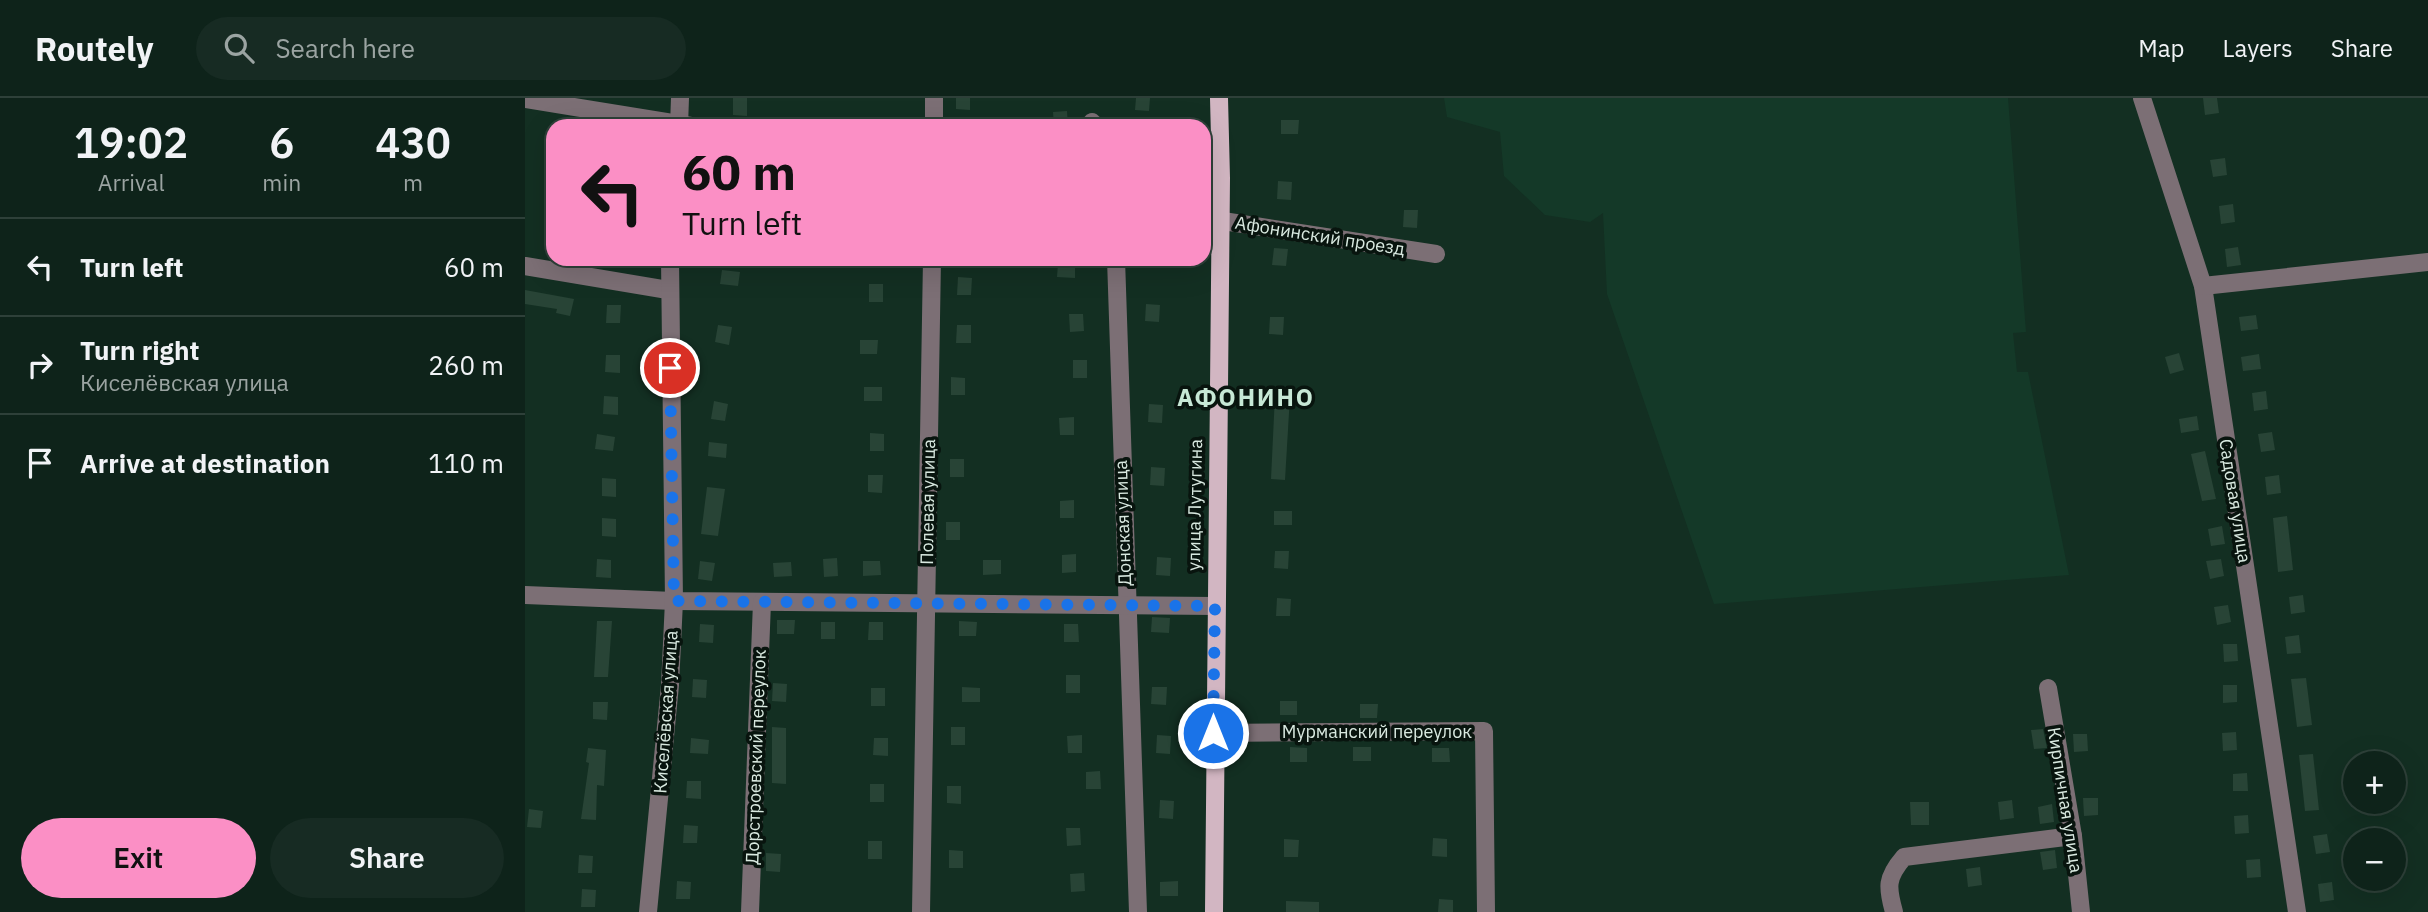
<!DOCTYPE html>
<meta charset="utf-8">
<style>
:root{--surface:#0e231a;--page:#172b23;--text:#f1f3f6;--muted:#9ba4a2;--line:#2e4039;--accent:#fb8fc5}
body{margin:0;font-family:"IBM Plex Sans",sans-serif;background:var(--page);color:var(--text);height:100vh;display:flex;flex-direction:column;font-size:26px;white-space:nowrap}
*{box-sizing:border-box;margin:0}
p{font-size:23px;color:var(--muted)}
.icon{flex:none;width:38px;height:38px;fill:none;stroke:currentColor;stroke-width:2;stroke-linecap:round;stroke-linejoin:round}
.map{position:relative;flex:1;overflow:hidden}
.drawer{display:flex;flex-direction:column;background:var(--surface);width:525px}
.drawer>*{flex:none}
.guide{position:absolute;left:21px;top:21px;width:665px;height:147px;border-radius:21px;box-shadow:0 7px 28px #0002,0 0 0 2px var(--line);background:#fb8fc5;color:#111;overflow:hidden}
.controls{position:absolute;left:1818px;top:653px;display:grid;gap:14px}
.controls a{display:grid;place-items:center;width:63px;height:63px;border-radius:50%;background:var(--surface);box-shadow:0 7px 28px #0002,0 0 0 2px var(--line);font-size:35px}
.pin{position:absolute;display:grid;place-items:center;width:60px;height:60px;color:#fff;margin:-30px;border:4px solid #fff;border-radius:50%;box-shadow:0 2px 7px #0007}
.me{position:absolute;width:77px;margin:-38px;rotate:0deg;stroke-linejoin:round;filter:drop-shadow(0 0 5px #0008)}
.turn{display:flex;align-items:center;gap:24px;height:147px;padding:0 21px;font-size:32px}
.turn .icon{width:91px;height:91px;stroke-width:2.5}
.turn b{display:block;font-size:49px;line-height:60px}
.eta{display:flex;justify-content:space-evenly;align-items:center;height:119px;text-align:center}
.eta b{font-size:42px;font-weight:600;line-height:49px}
.action{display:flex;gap:14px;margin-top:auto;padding:14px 21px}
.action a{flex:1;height:80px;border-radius:42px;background:var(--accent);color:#111;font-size:28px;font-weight:600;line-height:80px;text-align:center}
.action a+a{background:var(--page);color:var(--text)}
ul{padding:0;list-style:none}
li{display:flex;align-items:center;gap:21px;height:98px;padding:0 21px;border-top:2px solid var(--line)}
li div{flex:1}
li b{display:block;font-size:26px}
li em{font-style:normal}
header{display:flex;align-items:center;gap:42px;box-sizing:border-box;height:98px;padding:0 35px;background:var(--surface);border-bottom:2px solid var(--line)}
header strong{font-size:33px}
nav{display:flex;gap:38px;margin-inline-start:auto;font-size:24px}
.search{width:490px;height:63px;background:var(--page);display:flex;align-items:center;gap:18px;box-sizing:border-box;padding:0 24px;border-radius:38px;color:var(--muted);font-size:26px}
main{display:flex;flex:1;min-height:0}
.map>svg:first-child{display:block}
.built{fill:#143928}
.building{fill:#284436}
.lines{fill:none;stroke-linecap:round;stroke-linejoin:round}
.minor{stroke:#7c6f75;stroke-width:18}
.major{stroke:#d2b6c2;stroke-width:18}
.route{stroke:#1a73e8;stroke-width:12;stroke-dasharray:0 21.6}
.labels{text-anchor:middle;stroke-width:7;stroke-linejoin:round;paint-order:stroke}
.street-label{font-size:18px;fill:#d9e9e0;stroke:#08140e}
.district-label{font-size:24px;font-weight:bold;letter-spacing:2px;fill:#c7e8d6;stroke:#08140e}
</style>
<header>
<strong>Routely</strong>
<div class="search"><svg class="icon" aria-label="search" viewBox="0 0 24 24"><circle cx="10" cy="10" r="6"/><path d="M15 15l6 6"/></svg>Search here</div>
<nav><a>Map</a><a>Layers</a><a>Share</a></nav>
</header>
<main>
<section class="drawer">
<div class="eta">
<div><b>19:02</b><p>Arrival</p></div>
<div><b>6</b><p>min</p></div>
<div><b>430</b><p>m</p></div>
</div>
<ul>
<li><svg class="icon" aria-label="left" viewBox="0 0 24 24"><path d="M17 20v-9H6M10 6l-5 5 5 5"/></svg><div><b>Turn left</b></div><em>60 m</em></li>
<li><svg class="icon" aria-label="right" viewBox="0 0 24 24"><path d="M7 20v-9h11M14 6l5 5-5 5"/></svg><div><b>Turn right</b><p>Киселёвская улица</p></div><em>260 m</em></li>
<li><svg class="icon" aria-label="arrive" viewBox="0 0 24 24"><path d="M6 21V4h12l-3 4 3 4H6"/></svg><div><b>Arrive at destination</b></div><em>110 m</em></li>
</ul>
<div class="action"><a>Exit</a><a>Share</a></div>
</section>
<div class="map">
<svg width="1903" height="814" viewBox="0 0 1903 814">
<rect width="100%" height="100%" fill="#132f22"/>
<!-- built -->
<polygon class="built" points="919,0 1483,0 1501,234 1488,235 1492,274 1503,274 1544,477 1189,506 1082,196 1078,115 1065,124 1020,117 979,78 975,34 922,19"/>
<!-- building -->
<g class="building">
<polygon points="208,0 222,0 222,18 208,17"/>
<polygon points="431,0 445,0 445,12 431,11"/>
<polygon points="611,0 625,0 624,13 610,12"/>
<polygon points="1678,0 1692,0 1694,15 1680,17"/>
<polygon points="542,13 543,28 529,28 528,14"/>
<polygon points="756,22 774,22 773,36 756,36"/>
<polygon points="1700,60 1702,77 1688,79 1685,62"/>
<polygon points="753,83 767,84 766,102 752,101"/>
<polygon points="1708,106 1710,124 1696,126 1694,108"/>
<polygon points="879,112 893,112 892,130 878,129"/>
<polygon points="1713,149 1716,167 1702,169 1700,151"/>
<polygon points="749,150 763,151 761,168 747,167"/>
<polygon points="533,165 550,166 550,180 532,179"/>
<polygon points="197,172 215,174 213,188 195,186"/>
<polygon points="433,179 447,180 446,197 432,197"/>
<rect x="344" y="186" width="14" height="18"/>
<polygon points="0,192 49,201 45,218 31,215 32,211 0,206"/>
<polygon points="621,206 635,207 634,224 620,223"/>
<polygon points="82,207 96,207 95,225 81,225"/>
<polygon points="544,216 558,216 559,233 545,234"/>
<polygon points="1731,217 1733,231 1716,233 1714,219"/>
<polygon points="745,219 759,219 758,237 744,236"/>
<polygon points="193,227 207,229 204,247 190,244"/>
<polygon points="432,227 446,227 446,245 431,245"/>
<polygon points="335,242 353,242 352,256 335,256"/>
<polygon points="1654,255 1659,272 1645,276 1640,259"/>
<polygon points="1734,256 1736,271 1718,273 1716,259"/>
<polygon points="81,257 95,257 95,275 80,274"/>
<rect x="548" y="262" width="14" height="18"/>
<polygon points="426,279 440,280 440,297 426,297"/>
<rect x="339" y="289" width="18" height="14"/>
<polygon points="1741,293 1743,311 1729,313 1727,295"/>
<polygon points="750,297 765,298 760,382 746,381"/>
<polygon points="79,298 93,299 93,317 78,316"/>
<polygon points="189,303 203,306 200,323 186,321"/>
<polygon points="624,306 638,307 637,325 623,324"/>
<polygon points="1672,318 1674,332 1656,335 1654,321"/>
<polygon points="549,319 549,337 535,337 534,320"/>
<polygon points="1747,334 1750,352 1736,354 1733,336"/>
<polygon points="345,335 359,336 359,353 345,353"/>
<polygon points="72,336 90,339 88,353 70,351"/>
<polygon points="184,344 202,346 201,360 183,358"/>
<polygon points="1680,353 1691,401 1677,403 1666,356"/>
<rect x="425" y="361" width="14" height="18"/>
<polygon points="626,369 640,370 639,388 625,387"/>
<polygon points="343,377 358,377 357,395 343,394"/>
<polygon points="1754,377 1756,395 1742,397 1740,379"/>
<polygon points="77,380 91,381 91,399 77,398"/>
<polygon points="182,389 200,391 193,438 176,436"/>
<polygon points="549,402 549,420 535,420 535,403"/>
<rect x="749" y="413" width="18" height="14"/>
<polygon points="1762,418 1768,472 1753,474 1748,420"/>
<polygon points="77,420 91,421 91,439 77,438"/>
<rect x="421" y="424" width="14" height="18"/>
<polygon points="1697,428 1700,446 1686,448 1683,431"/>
<polygon points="750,453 764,453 763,471 749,470"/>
<polygon points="551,456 551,474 537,475 537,457"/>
<polygon points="632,459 646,460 645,478 631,477"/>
<polygon points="312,460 313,478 299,479 298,461"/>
<polygon points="72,461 86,462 86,480 71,479"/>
<polygon points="1696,461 1699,478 1685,481 1681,463"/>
<polygon points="458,462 476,462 476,476 458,477"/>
<polygon points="175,463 190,465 187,483 173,481"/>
<polygon points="338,463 355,463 356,477 338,478"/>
<polygon points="266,464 267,478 249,479 248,465"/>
<polygon points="1778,497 1780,514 1766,516 1764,499"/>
<polygon points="752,500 766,501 765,518 751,518"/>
<polygon points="1703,507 1706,524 1692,527 1689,509"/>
<polygon points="627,519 645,520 644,535 626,534"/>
<polygon points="252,522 270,522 269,536 252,536"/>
<polygon points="72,523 87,523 83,579 69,579"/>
<polygon points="434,523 452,524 451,538 434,538"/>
<rect x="296" y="524" width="14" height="17"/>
<polygon points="344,524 358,524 358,542 343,542"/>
<polygon points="175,526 189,527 188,545 174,544"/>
<polygon points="539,526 553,526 554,544 539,544"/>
<polygon points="1774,537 1776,555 1762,556 1760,539"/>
<polygon points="1698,546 1712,546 1713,563 1699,564"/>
<rect x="541" y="577" width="14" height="18"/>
<polygon points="1781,580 1787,627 1772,629 1766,581"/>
<polygon points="168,581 182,582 181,600 167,599"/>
<polygon points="248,585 262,586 261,604 247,603"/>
<polygon points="1698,587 1712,587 1712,604 1698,605"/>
<polygon points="437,589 455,590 455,604 437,604"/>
<polygon points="627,589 642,589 641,607 626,606"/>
<rect x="346" y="590" width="14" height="18"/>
<rect x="755" y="603" width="17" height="14"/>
<polygon points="68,604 83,604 82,622 68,621"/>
<polygon points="835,606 853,606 852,620 835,620"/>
<polygon points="247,629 261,630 261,686 247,685"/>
<rect x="426" y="629" width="14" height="18"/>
<polygon points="1518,631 1522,650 1509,651 1506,632"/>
<polygon points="1711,634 1712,652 1698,653 1697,635"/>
<polygon points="1548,636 1562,636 1563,653 1549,654"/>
<polygon points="557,637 557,655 543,655 542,638"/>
<polygon points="632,637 646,638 645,656 631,655"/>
<polygon points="166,640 184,642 183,656 165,655"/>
<polygon points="349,640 363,640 363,658 348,657"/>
<polygon points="765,649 782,650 782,664 765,664"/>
<rect x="828" y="649" width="18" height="14"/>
<polygon points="63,650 81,652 79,688 72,687 71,722 56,721 64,665 61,664"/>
<polygon points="907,650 924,650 925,664 907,664"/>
<polygon points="1788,656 1794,712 1780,713 1774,657"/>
<polygon points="575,673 576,691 561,691 561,674"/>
<polygon points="1722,675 1723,693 1708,693 1708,676"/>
<polygon points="162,683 176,683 176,701 161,700"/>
<rect x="345" y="686" width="14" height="18"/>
<polygon points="422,688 436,688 436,706 422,705"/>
<polygon points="1558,700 1573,700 1573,717 1559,718"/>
<polygon points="635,702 649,703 648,721 634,720"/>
<polygon points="1487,702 1489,720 1475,722 1473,704"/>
<polygon points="1385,704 1404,704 1404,727 1386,727"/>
<polygon points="1527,706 1529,724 1515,726 1513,709"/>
<polygon points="4,711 18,713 16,730 2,729"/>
<polygon points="1723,717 1724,735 1710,736 1709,718"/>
<polygon points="159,727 173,728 172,745 158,745"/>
<polygon points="541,730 555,730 556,747 542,748"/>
<polygon points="1802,736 1805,754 1791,756 1788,738"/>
<polygon points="908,740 922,741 922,759 907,758"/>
<polygon points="759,741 774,742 773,759 759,759"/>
<rect x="343" y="743" width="14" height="18"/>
<polygon points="424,752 438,753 438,770 424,770"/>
<polygon points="1530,752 1532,770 1518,772 1515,754"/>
<polygon points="241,755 256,756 255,774 241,773"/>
<polygon points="54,757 68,758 67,775 53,775"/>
<polygon points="1735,761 1736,779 1722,780 1721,762"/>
<polygon points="1455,769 1457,787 1443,789 1441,771"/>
<polygon points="559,775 560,793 546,794 545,776"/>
<polygon points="152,783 166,784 165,801 151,801"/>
<polygon points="653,783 653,798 635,798 635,784"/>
<polygon points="1807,784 1809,802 1795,804 1793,786"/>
<polygon points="57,791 71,792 70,809 56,809"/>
<polygon points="914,801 928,802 928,814 913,814"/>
<polygon points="761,803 794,804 794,814 761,814"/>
</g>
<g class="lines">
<!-- minor -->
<g class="minor">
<polyline points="1617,0 1678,188 1772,814"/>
<polyline points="0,1 166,28"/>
<polyline points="567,24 568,28"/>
<polyline points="154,28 155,0"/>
<polyline points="409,28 409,0"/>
<polyline points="679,120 911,156"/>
<polyline points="591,161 613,814"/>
<polyline points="0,168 143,192"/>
<polyline points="1678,188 1903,164"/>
<polyline points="0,497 149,503 690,508"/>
<polyline points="1523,590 1548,738 1556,814"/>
<polyline points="688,635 959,633 961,814"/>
<polyline points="123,814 145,587 149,503 145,161"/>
<polyline points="225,814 237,504"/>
<polyline points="396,814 407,161"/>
<path d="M1369,814C1362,789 1361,780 1379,759L1548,738"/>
</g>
<!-- major -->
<polyline class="major" points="689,814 696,80 694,0"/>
</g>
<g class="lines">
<!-- route -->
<polyline class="route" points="145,270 149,503 690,508 688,635"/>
</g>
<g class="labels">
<!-- street labels -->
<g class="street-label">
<text transform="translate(795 138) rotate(9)" y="6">Афонинский проезд</text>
<text transform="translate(1710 403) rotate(81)" y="6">Садовая улица</text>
<text transform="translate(403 404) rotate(-89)" y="6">Полевая улица</text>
<text transform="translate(670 407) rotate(-89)" y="6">улица Лутугина</text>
<text transform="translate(598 425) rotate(-92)" y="6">Донская улица</text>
<text transform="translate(141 614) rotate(-86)" y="6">Киселёвская улица</text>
<text x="852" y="640">Мурманский переулок</text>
<text transform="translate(231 659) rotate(-88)" y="6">Дорстроевский переулок</text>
<text transform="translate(1540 702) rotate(81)" y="6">Кирпичная улица</text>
</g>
<!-- district labels -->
<g class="district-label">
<text x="721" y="308">АФОНИНО</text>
</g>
</g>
</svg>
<div class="controls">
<a>+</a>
<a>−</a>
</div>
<div class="pin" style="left:145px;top:270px;background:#d93025"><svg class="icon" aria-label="arrive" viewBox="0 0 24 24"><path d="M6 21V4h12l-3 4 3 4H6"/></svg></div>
<svg class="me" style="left:688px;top:635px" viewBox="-20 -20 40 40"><circle r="17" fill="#1a73e8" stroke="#fff" stroke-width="3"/><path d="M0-11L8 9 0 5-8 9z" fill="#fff"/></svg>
<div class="guide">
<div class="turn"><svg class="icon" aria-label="left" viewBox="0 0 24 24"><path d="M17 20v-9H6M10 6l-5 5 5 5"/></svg><div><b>60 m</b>Turn left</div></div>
</div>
</div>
</main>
